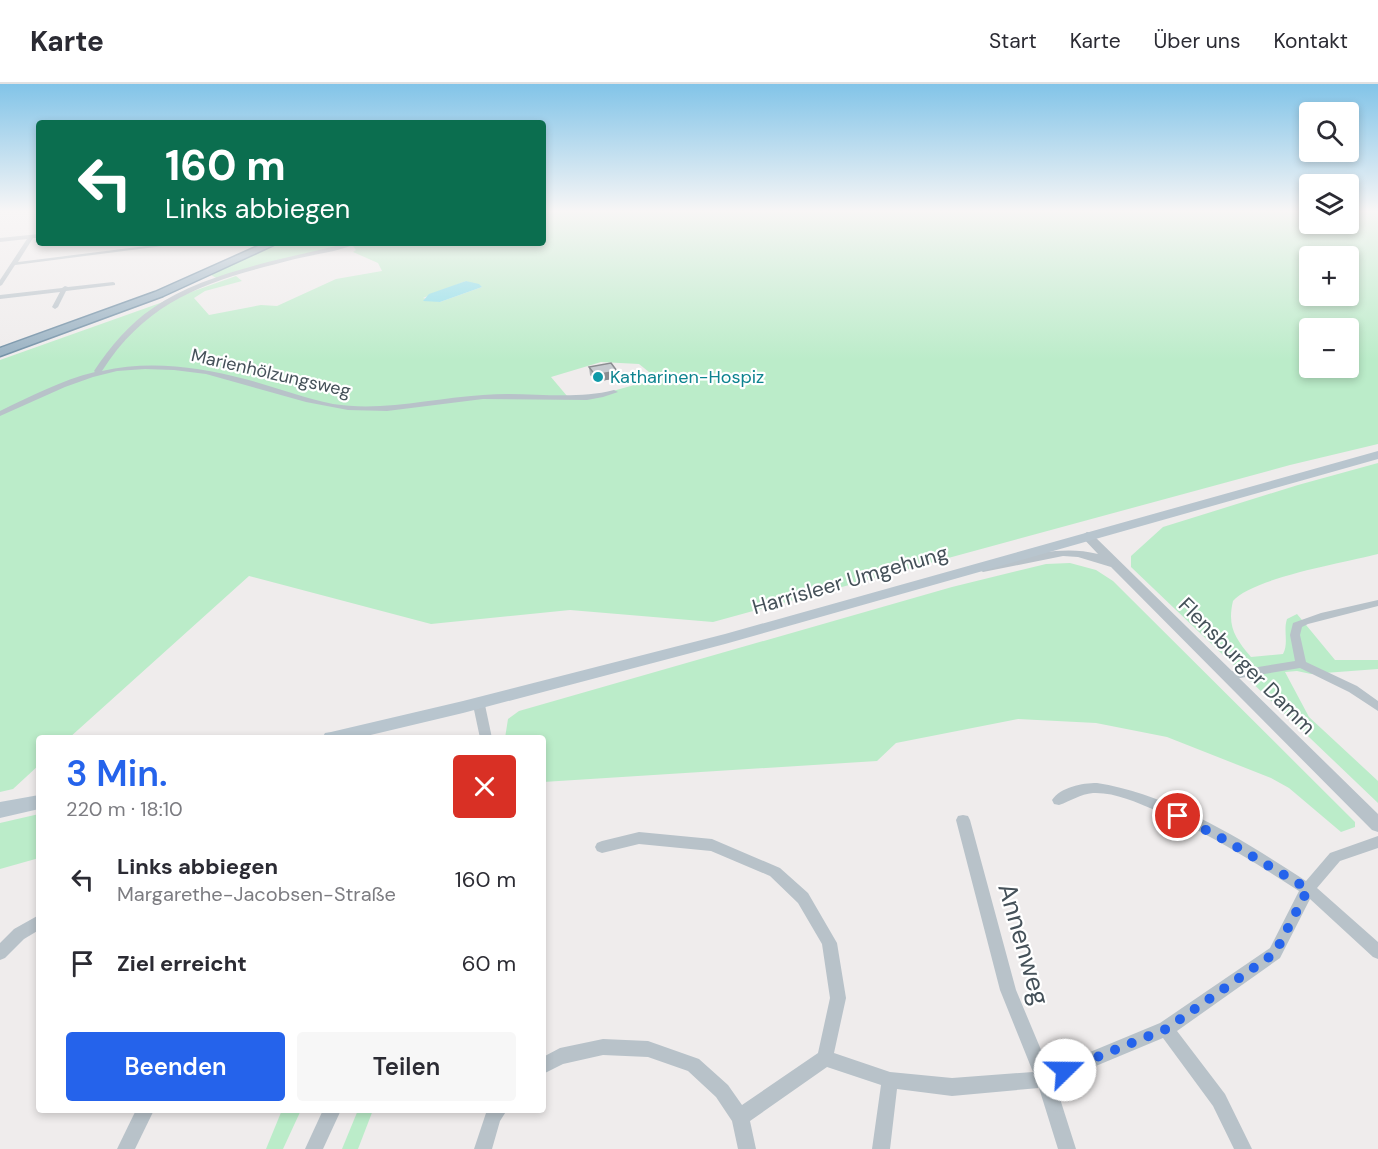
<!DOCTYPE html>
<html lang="de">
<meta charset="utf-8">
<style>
:root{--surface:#fff;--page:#f7f7f7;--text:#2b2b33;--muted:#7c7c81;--line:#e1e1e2;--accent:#2563eb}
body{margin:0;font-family:"DM Sans",sans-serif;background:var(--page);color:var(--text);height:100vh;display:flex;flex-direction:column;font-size:22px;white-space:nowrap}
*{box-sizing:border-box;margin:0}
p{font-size:20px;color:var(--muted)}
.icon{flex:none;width:33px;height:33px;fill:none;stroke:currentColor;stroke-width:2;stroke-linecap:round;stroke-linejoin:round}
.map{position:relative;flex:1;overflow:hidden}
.side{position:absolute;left:36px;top:651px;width:510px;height:378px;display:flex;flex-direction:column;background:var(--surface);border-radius:6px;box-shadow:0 3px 9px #0003}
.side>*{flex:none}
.hud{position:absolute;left:36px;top:36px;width:510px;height:126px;border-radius:6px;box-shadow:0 3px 9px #0003;background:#0b6e4f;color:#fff;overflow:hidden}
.fabs{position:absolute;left:1299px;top:18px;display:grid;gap:12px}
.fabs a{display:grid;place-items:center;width:60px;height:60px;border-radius:6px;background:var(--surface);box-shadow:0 3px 9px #0003;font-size:30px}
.pin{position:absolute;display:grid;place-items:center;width:51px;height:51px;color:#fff;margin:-26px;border:3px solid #fff;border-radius:50%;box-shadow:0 2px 6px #0007}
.me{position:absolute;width:66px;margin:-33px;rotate:68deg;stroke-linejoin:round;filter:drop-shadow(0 0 4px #0008)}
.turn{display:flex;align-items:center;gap:21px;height:126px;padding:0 30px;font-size:27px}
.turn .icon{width:78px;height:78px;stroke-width:2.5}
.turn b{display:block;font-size:42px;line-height:51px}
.round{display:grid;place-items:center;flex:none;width:63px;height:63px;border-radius:6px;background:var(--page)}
.overview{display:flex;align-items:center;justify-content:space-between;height:102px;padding:0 30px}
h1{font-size:36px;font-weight:600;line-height:45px;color:var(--accent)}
.primary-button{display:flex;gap:12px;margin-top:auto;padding:12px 30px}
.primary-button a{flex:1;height:69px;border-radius:6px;background:var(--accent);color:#fff;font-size:24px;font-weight:600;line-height:69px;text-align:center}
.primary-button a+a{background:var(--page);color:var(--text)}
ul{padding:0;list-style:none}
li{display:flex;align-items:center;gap:18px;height:84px;padding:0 30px}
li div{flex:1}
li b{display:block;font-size:22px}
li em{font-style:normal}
header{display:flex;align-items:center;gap:36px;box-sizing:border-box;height:84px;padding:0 30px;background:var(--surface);border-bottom:2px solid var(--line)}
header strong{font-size:28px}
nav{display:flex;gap:33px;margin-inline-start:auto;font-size:21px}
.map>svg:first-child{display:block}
.green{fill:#bbecc9;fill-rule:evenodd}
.water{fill:#89dde8}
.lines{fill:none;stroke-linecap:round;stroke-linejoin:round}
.trunk-casing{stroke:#708fa5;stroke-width:3}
.minor{fill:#b8c2c9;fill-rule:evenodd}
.tertiary{fill:#b8c2c9;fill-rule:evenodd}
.secondary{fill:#b8c5ce;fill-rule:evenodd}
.trunk{fill:#98b1c2;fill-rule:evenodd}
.wall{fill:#aaaeb2}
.shaded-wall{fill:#8b8d91}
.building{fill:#c6cacf;stroke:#8b8d91;stroke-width:1.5}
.route{stroke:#2563eb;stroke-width:10;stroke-dasharray:0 18}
.culture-dot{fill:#0f9aa8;stroke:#fff;stroke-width:2}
.labels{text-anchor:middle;stroke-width:4.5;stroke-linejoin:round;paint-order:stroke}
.far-street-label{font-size:18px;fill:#455159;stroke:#fff}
.far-culture-label{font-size:18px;fill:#0d838f;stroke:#fff;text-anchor:start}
.street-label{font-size:21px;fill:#455159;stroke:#fff}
.near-street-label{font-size:26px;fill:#455159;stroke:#fff}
</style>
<header>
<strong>Karte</strong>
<nav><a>Start</a><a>Karte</a><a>Über uns</a><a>Kontakt</a></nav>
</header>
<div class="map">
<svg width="1378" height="1065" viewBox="0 0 1378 1065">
<rect width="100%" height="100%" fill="#efecec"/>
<!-- green -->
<g class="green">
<path d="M543,128H1309L1310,140H1348L1349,128H1378V360L1290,381L713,538L570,526L431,540L249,492L69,654H39V681L13,705L0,708V276L236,192L242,197L205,207L194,214L209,231L261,221L277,222L336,195L382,187L378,179L353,168L356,166L353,162L359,159H543ZM1310,172H1348V212H1310ZM466,197L482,203L440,218L423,214ZM1310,244H1348V284H1310ZM601,278L639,280L649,288L645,298L595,312H567L551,293Z"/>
<polygon points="279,159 350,159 218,195 211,191"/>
<path d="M1378,379V470C1347,478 1252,494 1233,517C1227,542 1235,554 1251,573L1283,570C1289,559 1283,547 1287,535L1297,530L1335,576H1378V585L1311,590L1297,587L1285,588L1309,633L1378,697V719L1131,483V472L1163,443L1298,401Z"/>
<polygon points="1070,479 1096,486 1113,497 1355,738 1355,743 1341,748 1289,704 1271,694 1167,653 1096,639 1018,635 896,659 877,677 543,698 543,654 505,654 508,635 519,627 952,503 1046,480"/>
<polygon points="39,730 39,774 0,785 0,739"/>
<polygon points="282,1026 301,1026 283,1065 266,1065"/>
<polygon points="358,1026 373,1026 358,1065 342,1065"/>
</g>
<!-- water -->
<polygon class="water" points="466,197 479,200 482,203 440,218 423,217 429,210"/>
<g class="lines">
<defs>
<polygon id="trunk" points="265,159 278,159 163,212 0,272 0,264 155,208"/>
</defs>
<!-- trunk casing -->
<use href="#trunk" class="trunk-casing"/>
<!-- minor -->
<g class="minor">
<polygon points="39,150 39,154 33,154 18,178 170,159 186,159 15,181 2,201 0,202 0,196 27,155 0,158 0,154"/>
<path d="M348,159H357C339,168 315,170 295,175C213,196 150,212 102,287C150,276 198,283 245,295C275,303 303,314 333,320C383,328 433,314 483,311C527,307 571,317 614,306L618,308L603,313L587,316L483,315L387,327L348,326L306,318L206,290L174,286L145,285L117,287L93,293L65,303L0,332V327C31,312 62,296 95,288L94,287C110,263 129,240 153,224C206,187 286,175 348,159Z"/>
<polygon points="113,198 115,199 115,201 66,207 58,223 55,225 52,223 60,208 0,215 0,211 62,204 65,202 68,203"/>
<polygon points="1378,516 1378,522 1308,540 1302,543 1300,551 1306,578 1357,602 1378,617 1378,627 1349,608 1300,584 1228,596 1224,595 1222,592 1224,589 1228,588 1295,577 1290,551 1293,539 1321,529"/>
<polygon points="479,617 483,618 485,621 492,654 480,654 473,621 475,618"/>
<path d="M1097,699C1172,711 1243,756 1306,797L1330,769L1378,752V764L1340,777L1317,804L1378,858V875L1373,873L1310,815L1280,874L1177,947L1225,1010L1252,1065H1234L1213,1022L1163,954L1055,999L1076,1065H1058L1039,1004L952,1012L897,1005L890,1065H872L881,1001L827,983L750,1037L756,1065H738L732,1037L716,1013L688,987L648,973L603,971L563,980L543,990V973L560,964L603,955L648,957L699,975L728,1001L742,1021L818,969L830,914L822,860L798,819L770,792L711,767L639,760L602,769L597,767L595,763L597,759L602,757L639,748L712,755L780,784L808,809L837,859L846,914L834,969L890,988L952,994L1033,988L1000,906L956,736L958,732L963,731L968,732L970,736L1016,906L1049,985L1160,939L1270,864L1299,807C1253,777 1206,748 1155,726C1136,718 1114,708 1093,709C1080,710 1071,717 1059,721L1054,720L1052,716C1061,703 1082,699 1097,699Z"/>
<polygon points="39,831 39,846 24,855 5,874 0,876 0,859 14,845"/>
<polygon points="136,1026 154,1026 135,1065 117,1065"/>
<polygon points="323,1026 341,1026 323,1065 305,1065"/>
<polygon points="487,1026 507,1026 500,1037 492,1065 474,1065"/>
</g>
<!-- tertiary -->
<path class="tertiary" d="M1087,448L1091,449L1378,730V748L1372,746L1111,483L1078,473L1063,472L983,488L977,484L983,480C1022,474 1058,460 1098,470L1081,452Z"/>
<!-- secondary -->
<g class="secondary">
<polygon points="1378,367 1378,375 725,560 463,629 358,654 322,654 325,649 331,648 463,617 725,550"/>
<polygon points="39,711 39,725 0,734 0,718"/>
</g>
<!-- trunk -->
<use href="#trunk" class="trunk"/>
</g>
<!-- wall -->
<polygon class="wall" points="589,283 617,287 617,294 596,298 590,291"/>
<!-- shaded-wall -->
<polygon class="shaded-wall" points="617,287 617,294 596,298 595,291"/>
<!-- building -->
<polygon class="building" points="611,279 617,287 595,291 589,283"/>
<!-- sky -->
<linearGradient id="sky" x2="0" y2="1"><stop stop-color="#82c4e8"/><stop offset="0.46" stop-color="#f8f6f6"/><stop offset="1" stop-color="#f8f6f6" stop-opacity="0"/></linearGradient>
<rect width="1378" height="277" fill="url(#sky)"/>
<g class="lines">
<!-- route -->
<polyline class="route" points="1065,986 1166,945 1275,869 1308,805 1218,752 1178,732"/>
</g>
<!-- markers -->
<circle class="culture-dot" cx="598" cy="293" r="6"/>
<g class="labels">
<!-- far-street labels -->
<g class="far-street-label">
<text transform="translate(271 289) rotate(13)" y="6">Marienhölzungsweg</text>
</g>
<!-- far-culture labels -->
<g class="far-culture-label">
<text x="610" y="299">Katharinen-Hospiz</text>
</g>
<!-- street labels -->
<g class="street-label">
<text transform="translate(850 496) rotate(-16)" y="7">Harrisleer Umgehung</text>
<text transform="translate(1247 582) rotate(45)" y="7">Flensburger Damm</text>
</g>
<!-- near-street labels -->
<g class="near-street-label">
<text transform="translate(1024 860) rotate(74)" y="9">Annenweg</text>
</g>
</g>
</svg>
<div class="fabs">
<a><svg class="icon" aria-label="search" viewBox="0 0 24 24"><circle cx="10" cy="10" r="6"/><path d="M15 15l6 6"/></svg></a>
<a><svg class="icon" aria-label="layers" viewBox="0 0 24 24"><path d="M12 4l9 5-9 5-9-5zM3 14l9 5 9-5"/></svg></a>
<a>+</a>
<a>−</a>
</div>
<div class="pin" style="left:1178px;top:732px;background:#d93025"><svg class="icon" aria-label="arrive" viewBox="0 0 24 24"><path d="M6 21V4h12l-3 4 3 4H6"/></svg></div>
<svg class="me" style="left:1065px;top:986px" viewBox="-20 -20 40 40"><circle r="19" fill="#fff"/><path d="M0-13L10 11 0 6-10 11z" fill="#2563eb"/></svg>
<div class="hud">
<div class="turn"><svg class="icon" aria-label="left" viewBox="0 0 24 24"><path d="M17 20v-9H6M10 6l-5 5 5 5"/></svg><div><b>160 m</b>Links abbiegen</div></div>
</div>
<section class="side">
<div class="overview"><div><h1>3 Min.</h1><p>220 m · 18:10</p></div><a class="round" style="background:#d93025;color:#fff"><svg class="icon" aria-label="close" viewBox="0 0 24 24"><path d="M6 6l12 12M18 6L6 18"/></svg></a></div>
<ul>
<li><svg class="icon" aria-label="left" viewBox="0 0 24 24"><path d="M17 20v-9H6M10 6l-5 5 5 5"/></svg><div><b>Links abbiegen</b><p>Margarethe-Jacobsen-Straße</p></div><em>160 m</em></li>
<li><svg class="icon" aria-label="arrive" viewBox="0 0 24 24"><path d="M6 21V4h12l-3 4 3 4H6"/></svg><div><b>Ziel erreicht</b></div><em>60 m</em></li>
</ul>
<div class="primary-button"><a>Beenden</a><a>Teilen</a></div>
</section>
</div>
